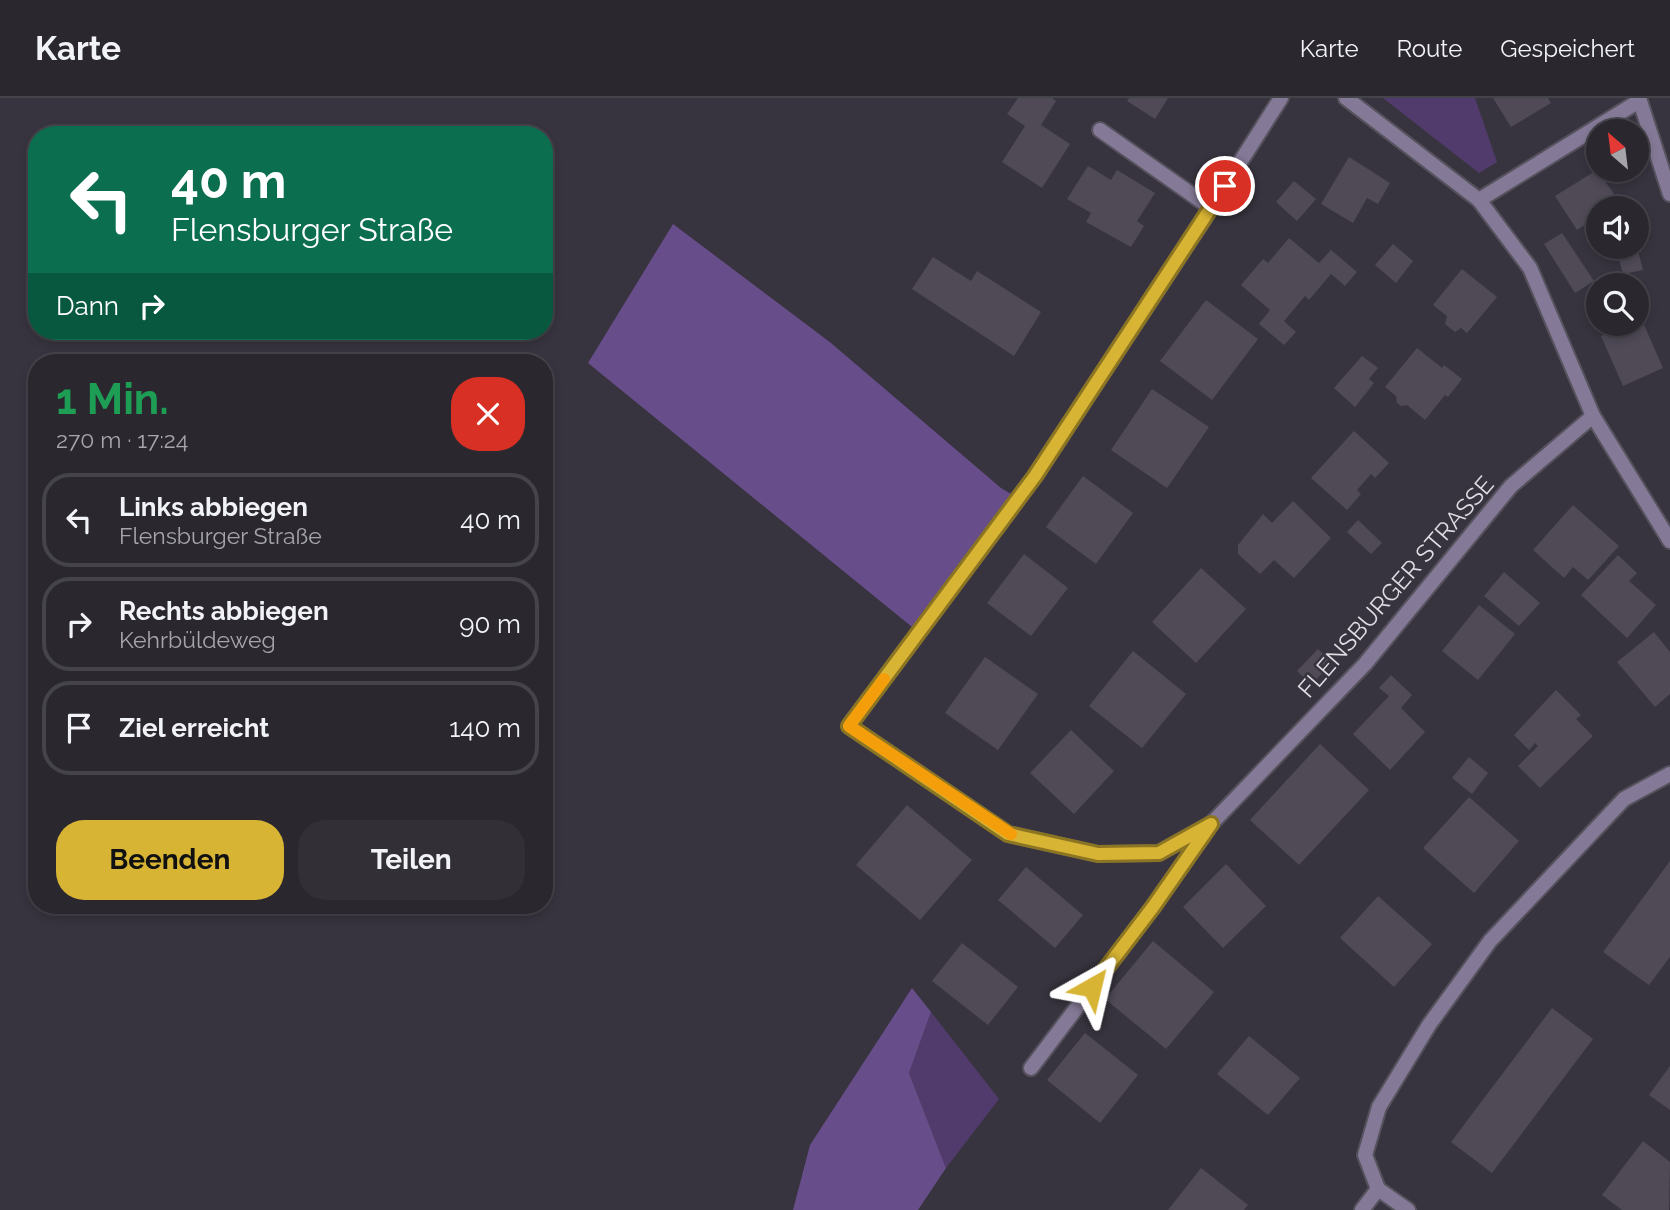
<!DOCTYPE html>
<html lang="de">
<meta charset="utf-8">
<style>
:root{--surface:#2a272f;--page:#322f37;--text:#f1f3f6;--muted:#a5a5aa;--line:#46444b;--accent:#d7b434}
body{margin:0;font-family:Raleway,sans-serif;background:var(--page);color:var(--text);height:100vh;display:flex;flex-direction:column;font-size:26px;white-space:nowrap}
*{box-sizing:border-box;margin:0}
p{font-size:23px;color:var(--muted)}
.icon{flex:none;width:38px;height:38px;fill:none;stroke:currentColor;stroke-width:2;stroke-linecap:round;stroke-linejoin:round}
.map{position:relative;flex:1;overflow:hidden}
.details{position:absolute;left:28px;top:256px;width:525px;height:560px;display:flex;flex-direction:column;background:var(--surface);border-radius:28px;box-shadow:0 4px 10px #0003,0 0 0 2px var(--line)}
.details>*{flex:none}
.hud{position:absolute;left:28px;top:28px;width:525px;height:214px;border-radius:28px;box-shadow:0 4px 10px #0003,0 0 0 2px var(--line);background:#0b6e4f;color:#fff;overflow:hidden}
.needle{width:46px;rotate:332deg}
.buttons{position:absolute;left:1586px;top:21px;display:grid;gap:14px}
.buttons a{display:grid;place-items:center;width:63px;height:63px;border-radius:50%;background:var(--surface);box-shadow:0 4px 10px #0003,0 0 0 2px var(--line);font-size:35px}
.pin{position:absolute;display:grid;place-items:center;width:60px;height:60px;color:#fff;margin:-30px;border:4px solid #fff;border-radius:50%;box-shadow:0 2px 7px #0007}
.me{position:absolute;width:77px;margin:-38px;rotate:37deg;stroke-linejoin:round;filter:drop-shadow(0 0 5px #0008)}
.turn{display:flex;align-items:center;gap:24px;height:147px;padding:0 28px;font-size:32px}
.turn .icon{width:91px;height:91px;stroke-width:2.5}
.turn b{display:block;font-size:49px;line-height:60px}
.then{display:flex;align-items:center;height:66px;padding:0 28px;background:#0003;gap:14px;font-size:26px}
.round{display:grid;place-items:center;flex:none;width:74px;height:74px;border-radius:28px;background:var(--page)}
.head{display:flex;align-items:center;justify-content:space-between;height:119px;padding:0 28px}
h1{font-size:42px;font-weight:700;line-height:52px;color:#1e9e55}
.cta{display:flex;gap:14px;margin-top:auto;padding:14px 28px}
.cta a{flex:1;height:80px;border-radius:28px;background:var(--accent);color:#111;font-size:28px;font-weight:700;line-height:80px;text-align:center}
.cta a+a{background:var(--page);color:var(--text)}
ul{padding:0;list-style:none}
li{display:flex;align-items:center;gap:21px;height:94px;margin:0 14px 10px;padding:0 14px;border:4px solid var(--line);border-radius:28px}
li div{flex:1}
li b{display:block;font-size:26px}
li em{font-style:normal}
header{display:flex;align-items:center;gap:42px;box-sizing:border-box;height:98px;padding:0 35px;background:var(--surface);border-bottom:2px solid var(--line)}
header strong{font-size:33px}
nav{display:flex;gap:38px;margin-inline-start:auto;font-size:24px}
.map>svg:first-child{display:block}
.green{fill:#513b6c}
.forest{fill:#674d89}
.building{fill:#4f4a56}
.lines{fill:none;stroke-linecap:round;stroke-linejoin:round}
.lane-casing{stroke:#56525d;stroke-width:18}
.street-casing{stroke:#56525d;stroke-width:18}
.lane{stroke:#847996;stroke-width:14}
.street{stroke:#847996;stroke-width:14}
.route-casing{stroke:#8c7522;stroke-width:18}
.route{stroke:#d7b434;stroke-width:12}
.slow{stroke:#f59e0b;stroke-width:12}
.labels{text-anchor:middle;stroke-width:5;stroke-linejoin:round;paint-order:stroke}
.street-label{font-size:24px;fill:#dfdce3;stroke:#38343f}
</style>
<header>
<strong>Karte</strong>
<nav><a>Karte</a><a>Route</a><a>Gespeichert</a></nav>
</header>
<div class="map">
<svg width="1670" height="1112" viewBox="0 0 1670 1112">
<rect width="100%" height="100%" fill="#38343f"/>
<!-- green -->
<g class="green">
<polygon points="1383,0 1475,0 1497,64 1479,75"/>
<polygon points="931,914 999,1001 946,1070 909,975"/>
</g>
<!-- forest -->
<g class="forest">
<polygon points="673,126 831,245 1001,390 1013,397 912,529 588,265"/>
<polygon points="912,890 931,914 909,975 946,1070 918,1112 793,1112 810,1047"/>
</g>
<!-- building -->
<g class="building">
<polygon points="1018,0 1052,0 1056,3 1041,27 1070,46 1042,90 1002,64 1025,28 1007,16"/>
<polygon points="1129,0 1168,0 1155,21 1127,3"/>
<polygon points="1493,0 1548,0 1551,5 1511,29"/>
<polygon points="1349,59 1390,85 1378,106 1367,100 1353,125 1321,106"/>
<polygon points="1088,68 1111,82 1117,72 1155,95 1137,123 1144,128 1131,149 1086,124 1091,115 1067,101"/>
<polygon points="1597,72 1619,103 1607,110 1598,110 1598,116 1593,119 1594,121 1577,132 1555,98"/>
<polygon points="1294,83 1316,101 1297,123 1276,104"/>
<polygon points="1562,135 1594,183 1575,195 1544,146"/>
<polygon points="1289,140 1319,165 1331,152 1357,174 1345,188 1331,176 1309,202 1305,198 1284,223 1296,234 1284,247 1259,226 1270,212 1241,187 1263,161 1268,165"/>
<polygon points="1393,146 1413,163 1396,185 1375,167"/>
<polygon points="1616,149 1637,149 1643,172 1623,176"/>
<polygon points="933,159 971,183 977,173 1041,214 1014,258 912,191"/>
<polygon points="1462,171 1497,199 1467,235 1461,230 1455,234 1445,226 1447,218 1433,207"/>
<polygon points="1206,202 1258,241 1212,302 1160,263"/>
<polygon points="1641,220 1663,270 1623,288 1601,238 1629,226 1636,226 1636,222"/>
<polygon points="1417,250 1442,270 1444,267 1462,281 1448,299 1445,297 1425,322 1407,307 1401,308 1397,305 1396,298 1385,289"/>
<polygon points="1362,258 1378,270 1369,281 1374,285 1355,309 1334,290"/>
<polygon points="1152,291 1209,329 1167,390 1111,352"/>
<polygon points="1354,333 1389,365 1375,380 1371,376 1357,392 1361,396 1347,412 1311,380"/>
<polygon points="1083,378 1133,415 1096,466 1046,429"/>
<polygon points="1293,403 1331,440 1294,480 1274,462 1260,476 1238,456 1238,447 1263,416 1272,425"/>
<polygon points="1573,407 1619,448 1588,482 1573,469 1564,480 1533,452"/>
<polygon points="1358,422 1382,445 1371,456 1347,434"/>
<polygon points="1024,456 1068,490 1031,538 987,505"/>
<polygon points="1618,457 1637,475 1629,483 1656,507 1627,540 1581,497"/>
<polygon points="1201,470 1246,511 1196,565 1152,524"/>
<polygon points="1504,474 1540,505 1519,528 1484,498"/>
<polygon points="1479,507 1515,536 1478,582 1442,553"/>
<polygon points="1654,534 1670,554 1670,596 1655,609 1617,564"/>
<polygon points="1318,551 1332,565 1311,587 1297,573"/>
<polygon points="1133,553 1186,596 1142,650 1089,608"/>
<polygon points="985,559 1038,596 998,652 945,615"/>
<polygon points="1391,577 1412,597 1401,610 1425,634 1390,672 1353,636 1389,598 1379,590"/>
<polygon points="1556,592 1581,617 1576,621 1593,638 1540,690 1518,668 1538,648 1535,645 1529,652 1514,637"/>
<polygon points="1071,632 1114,673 1074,716 1030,675"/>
<polygon points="1320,646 1369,692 1299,767 1250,722"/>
<polygon points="1469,659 1488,675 1472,696 1452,680"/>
<polygon points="1469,699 1519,743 1474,795 1423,750"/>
<polygon points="907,707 972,762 920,822 856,767"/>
<polygon points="1670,763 1670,859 1649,887 1603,854"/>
<polygon points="1226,766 1266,808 1223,850 1183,809"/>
<polygon points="1026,769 1083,817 1055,850 998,802"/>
<polygon points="1378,798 1432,846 1394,889 1340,840"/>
<polygon points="1153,843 1214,894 1166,951 1105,901"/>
<polygon points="962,845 1018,889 988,927 932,883"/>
<polygon points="1552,910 1593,941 1492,1075 1451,1044"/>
<polygon points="1085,935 1138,977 1100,1025 1047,982"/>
<polygon points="1249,938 1300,980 1268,1017 1217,976"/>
<polygon points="1670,968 1670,1012 1649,997"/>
<polygon points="1643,1043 1670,1064 1669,1112 1622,1112 1602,1097"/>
<polygon points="1201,1070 1248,1107 1244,1112 1168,1112"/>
</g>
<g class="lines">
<defs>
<g id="lane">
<polyline points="1639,0 1670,96"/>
<polyline points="1100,32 1211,110"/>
<polyline points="1479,102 1639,3"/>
</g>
<g id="street">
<polyline points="1346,0 1479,102 1530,170 1593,318 1670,443"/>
<polyline points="1211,726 1159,755 1098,756 1008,736 849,628 1035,378 1211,110 1281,0"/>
<polyline points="1031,970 1153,809 1211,726 1365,566 1511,388 1593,318"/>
<polyline points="1378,1091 1408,1112"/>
<polyline points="1362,1112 1378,1091 1365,1057 1379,1009 1429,927 1490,843 1624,701 1670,676"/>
</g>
</defs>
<!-- lane casing -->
<use href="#lane" class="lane-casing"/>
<!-- street casing -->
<use href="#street" class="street-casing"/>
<!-- lane -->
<use href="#lane" class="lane"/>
<!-- street -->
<use href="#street" class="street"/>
</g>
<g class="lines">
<defs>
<polyline id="route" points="1092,889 1153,809 1211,726 1159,755 1098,756 1008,736 849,628 1035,378 1225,88"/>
</defs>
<!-- route casing -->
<use href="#route" class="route-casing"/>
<!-- route -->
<use href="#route" class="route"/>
<!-- slow -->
<polyline class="slow" points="884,581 849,628 1011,736"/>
</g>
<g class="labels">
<!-- street labels -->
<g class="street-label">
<text transform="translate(1396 489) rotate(-49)" y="8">FLENSBURGER STRASSE</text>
</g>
</g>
</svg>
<div class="buttons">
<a><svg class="needle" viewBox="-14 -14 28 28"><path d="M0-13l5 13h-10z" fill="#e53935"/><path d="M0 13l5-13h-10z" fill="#a5a5aa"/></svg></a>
<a><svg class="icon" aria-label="sound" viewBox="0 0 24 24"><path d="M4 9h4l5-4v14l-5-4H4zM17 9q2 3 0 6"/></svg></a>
<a><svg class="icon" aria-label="search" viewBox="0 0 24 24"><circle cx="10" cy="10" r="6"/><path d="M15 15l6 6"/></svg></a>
</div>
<div class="pin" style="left:1225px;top:88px;background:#d93025"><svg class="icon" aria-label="arrive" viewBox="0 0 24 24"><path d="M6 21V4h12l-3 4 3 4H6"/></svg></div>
<svg class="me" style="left:1092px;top:889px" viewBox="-20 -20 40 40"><path d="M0-17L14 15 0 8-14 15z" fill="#d7b434" stroke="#fff" stroke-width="4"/></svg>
<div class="hud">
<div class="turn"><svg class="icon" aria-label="left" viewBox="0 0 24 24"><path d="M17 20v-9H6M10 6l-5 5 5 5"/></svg><div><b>40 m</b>Flensburger Straße</div></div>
<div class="then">Dann<svg class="icon" aria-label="right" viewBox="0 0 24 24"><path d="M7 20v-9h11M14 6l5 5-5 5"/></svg></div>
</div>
<section class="details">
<div class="head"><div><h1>1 Min.</h1><p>270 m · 17:24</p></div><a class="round" style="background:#d93025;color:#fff"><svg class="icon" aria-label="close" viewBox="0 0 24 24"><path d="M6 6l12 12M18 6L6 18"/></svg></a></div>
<ul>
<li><svg class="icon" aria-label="left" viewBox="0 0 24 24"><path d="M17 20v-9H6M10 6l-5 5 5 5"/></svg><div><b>Links abbiegen</b><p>Flensburger Straße</p></div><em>40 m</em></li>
<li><svg class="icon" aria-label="right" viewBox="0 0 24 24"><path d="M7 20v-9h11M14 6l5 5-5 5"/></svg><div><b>Rechts abbiegen</b><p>Kehrbüldeweg</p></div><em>90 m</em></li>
<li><svg class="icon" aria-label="arrive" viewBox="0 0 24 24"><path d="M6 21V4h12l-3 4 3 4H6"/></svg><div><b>Ziel erreicht</b></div><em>140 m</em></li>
</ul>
<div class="cta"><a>Beenden</a><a>Teilen</a></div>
</section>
</div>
